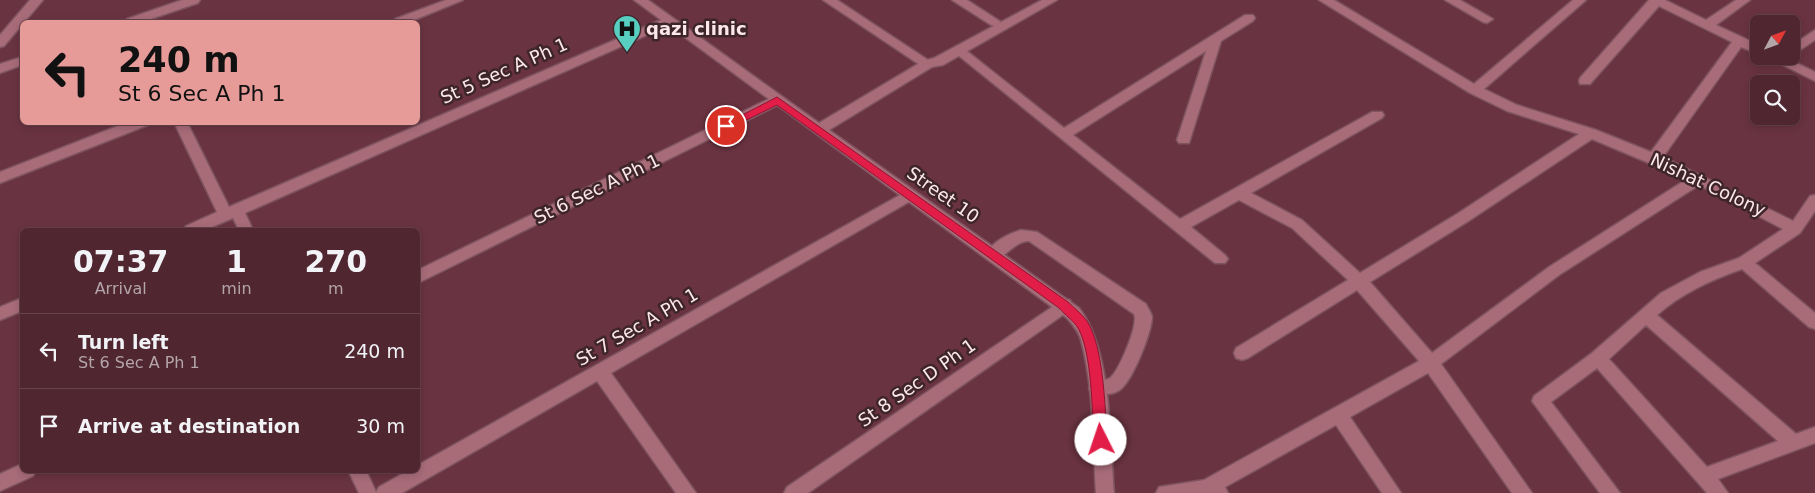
<!DOCTYPE html>
<style>
:root{--surface:#502631;--page:#5a323d;--text:#f1f3f6;--muted:#b4a5ab;--line:#67434d}
body{margin:0;font-family:"DejaVu Sans",sans-serif;background:var(--page);color:var(--text);height:100vh;display:flex;flex-direction:column;font-size:19px;white-space:nowrap}
*{box-sizing:border-box;margin:0}
p{font-size:16px;color:var(--muted)}
.icon{flex:none;width:28px;height:28px;fill:none;stroke:currentColor;stroke-width:2;stroke-linecap:round;stroke-linejoin:round}
.map{position:relative;flex:1;overflow:hidden}
.panel{position:absolute;left:20px;top:228px;width:400px;height:245px;display:flex;flex-direction:column;background:var(--surface);border-radius:8px;box-shadow:0 2px 8px #0003,0 0 0 1px var(--line)}
.panel>*{flex:none}
.hud{position:absolute;left:20px;top:20px;width:400px;height:105px;border-radius:8px;box-shadow:0 2px 8px #0003,0 0 0 1px var(--line);background:#e69b98;color:#111;overflow:hidden}
.needle{width:32px;rotate:49deg}
.controls{position:absolute;left:1750px;top:15px;display:grid;gap:10px}
.controls a{display:grid;place-items:center;width:50px;height:50px;border-radius:8px;background:var(--surface);box-shadow:0 2px 8px #0003,0 0 0 1px var(--line);font-size:25px}
.pin{position:absolute;display:grid;place-items:center;width:42px;height:42px;color:#fff;margin:-21px;border:2px solid #fff;border-radius:50%;box-shadow:0 1px 5px #0007}
.me{position:absolute;width:55px;margin:-28px;rotate:356deg;stroke-linejoin:round;filter:drop-shadow(0 0 4px #0008)}
.turn{display:flex;align-items:center;gap:18px;height:105px;padding:0 15px;font-size:22px}
.turn .icon{width:65px;height:65px;stroke-width:2.5}
.turn b{display:block;font-size:35px;line-height:42px}
.eta{display:flex;justify-content:space-evenly;align-items:center;height:85px;text-align:center}
.eta b{font-size:30px;font-weight:700;line-height:35px}
ul{padding:0;list-style:none}
li{display:flex;align-items:center;gap:15px;height:75px;padding:0 15px;border-top:1px solid var(--line)}
li div{flex:1}
li b{display:block;font-size:19px}
li em{font-style:normal}
.map>svg:first-child{display:block}
.lines{fill:none;stroke-linecap:round;stroke-linejoin:round}
.minor-casing{stroke:#7d535f;stroke-width:3}
.tertiary-casing{stroke:#7d535f;stroke-width:3}
.minor{fill:#a86c79;fill-rule:evenodd}
.tertiary{fill:#a86c79;fill-rule:evenodd}
.route{fill:#e11d48;stroke:#92132f}
.labels{text-anchor:middle;stroke-width:5;stroke-linejoin:round;paint-order:stroke}
.poi-label{font-size:18px;font-weight:bold;fill:#fce7eb;stroke:#3e252a;text-anchor:start}
.street-label{font-size:18px;fill:#fce7eb;stroke:#3e252a}
</style>
<div class="map">
<svg width="1815" height="493" viewBox="0 0 1815 493">
<rect width="100%" height="100%" fill="#6a3341"/>
<g class="lines">
<defs>
<g id="minor">
<polygon points="30,0 43,0 4,46 0,47 0,35"/>
<polygon points="182,0 200,0 198,3 142,22 125,22 127,19"/>
<polygon points="446,0 463,0 409,22 393,22 395,19"/>
<polygon points="823,0 837,0 934,64 928,68 923,67"/>
<polygon points="952,0 967,0 1001,22 995,26 991,25"/>
<path d="M1319,0H1334L1474,84L1573,0H1586L1484,89L1517,105L1596,130L1651,152L1732,42L1659,6L1590,84H1580L1579,81L1580,78L1649,0H1665L1706,20L1736,0H1750L1716,25L1759,45V54L1741,47L1663,157L1793,221L1810,196L1815,195V211L1800,233L1755,263L1815,313V329L1809,327L1742,269C1711,280 1682,293 1657,315L1796,434L1815,427V443L1718,479L1728,493H1707L1597,368L1551,402L1620,493H1600L1532,401L1534,396L1592,353L1661,293L1700,272L1739,258L1783,229L1699,185L1559,275L1441,364L1532,493H1512L1428,373L1350,417L1401,493H1382L1336,425L1225,487L1228,493H1156L1159,487L1204,480L1419,361L1357,290L1248,358L1242,360L1236,358L1234,353L1236,348L1348,280L1292,228L1239,200L1191,227L1225,255L1228,259L1225,263H1215L953,51L955,48H963L1064,128L1245,15H1253L1255,18L1253,21L1221,41L1189,143H1179L1177,140L1206,51L1073,135L1180,219L1372,112H1382L1384,115L1382,118L1251,193L1302,220L1360,273L1457,214L1579,134L1507,111L1470,93ZM1592,139L1687,179L1549,267L1432,353L1370,282L1467,222ZM1646,325L1778,441L1707,467L1609,359Z"/>
<polygon points="1445,0 1460,0 1493,19 1487,23 1483,22"/>
<polygon points="668,17 674,21 672,24 245,213 253,230 239,230 233,218 205,230 184,230 186,226 217,212 174,122 187,122 229,207"/>
<polygon points="1815,30 1815,40 1791,56 1791,46"/>
<polygon points="1765,56 1782,56 1815,72 1815,81"/>
<polygon points="22,57 22,65 0,73 0,64"/>
<polygon points="777,95 784,100 782,103 418,283 418,270"/>
<polygon points="128,122 149,122 148,125 0,183 0,172"/>
<polygon points="909,190 914,191 916,195 914,199 611,373 696,493 676,493 597,381 402,493 359,493 348,470 366,470 376,492 379,487 409,470 418,470 418,465"/>
<path d="M1021,230L1037,232L1146,304C1148,309 1152,313 1152,318C1151,334 1133,379 1121,389C1114,395 1099,396 1091,393L1089,388L1091,383C1096,381 1105,381 1110,378C1119,371 1139,324 1134,314L1029,241C1012,241 1003,264 988,259L985,255C992,242 1008,234 1021,230Z"/>
<polygon points="22,298 22,311 0,320 0,307"/>
<polygon points="1064,299 1070,300 1072,305 1070,310 808,493 784,493 787,487"/>
<polygon points="22,464 22,470 36,470 33,476 0,491 0,474"/>
</g>
<path id="tertiary" d="M634,0H648L819,123L923,61L934,58L1042,0H1057L943,65L932,67L829,130L1079,308C1112,349 1110,441 1114,493H1096C1093,443 1094,389 1081,340C1079,332 1073,325 1067,318Z"/>
</defs>
<!-- minor casing -->
<use href="#minor" class="minor-casing"/>
<!-- tertiary casing -->
<use href="#tertiary" class="tertiary-casing"/>
<!-- minor -->
<use href="#minor" class="minor"/>
<!-- tertiary -->
<use href="#tertiary" class="tertiary"/>
</g>
<!-- route -->
<path class="route" d="M777,97L1068,302C1074,308 1082,314 1087,321C1104,348 1105,408 1107,440L1105,445H1096L1094,440C1092,412 1092,352 1078,328C1074,321 1065,315 1059,308L777,105L730,128H722L721,126Z"/>
<!-- icons -->
<defs>
<symbol id="hospital-pin" viewBox="-11 -11 22 30"><path d="M0 17L-7.5 6A9.5 9.5 0 1 1 7.5 6Z" fill="#58cec1" stroke="#3e252a"/><path d="M-5-5h3v3.5h4V-5h3V5h-3V1.5h-4V5h-3Z" fill="#111"/></symbol>
</defs>
<g fill-rule="evenodd">
<use href="#hospital-pin" x="611" y="13" width="32" height="43"/>
</g>
<g class="labels">
<!-- poi labels -->
<g class="poi-label">
<text x="646" y="35">qazi clinic</text>
</g>
<!-- street labels -->
<g class="street-label">
<text transform="translate(504 71) rotate(-24)" y="6">St 5 Sec A Ph 1</text>
<text transform="translate(1708 185) rotate(25)" y="6">Nishat Colony</text>
<text transform="translate(597 189) rotate(-26)" y="6">St 6 Sec A Ph 1</text>
<text transform="translate(943 195) rotate(35)" y="6">Street 10</text>
<text transform="translate(637 327) rotate(-30)" y="6">St 7 Sec A Ph 1</text>
<text transform="translate(917 383) rotate(-35)" y="6">St 8 Sec D Ph 1</text>
</g>
</g>
</svg>
<div class="controls">
<a><svg class="needle" viewBox="-14 -14 28 28"><path d="M0-13l5 13h-10z" fill="#e53935"/><path d="M0 13l5-13h-10z" fill="#b4a5ab"/></svg></a>
<a><svg class="icon" aria-label="search" viewBox="0 0 24 24"><circle cx="10" cy="10" r="6"/><path d="M15 15l6 6"/></svg></a>
</div>
<div class="pin" style="left:726px;top:126px;background:#d93025"><svg class="icon" aria-label="arrive" viewBox="0 0 24 24"><path d="M6 21V4h12l-3 4 3 4H6"/></svg></div>
<svg class="me" style="left:1101px;top:440px" viewBox="-20 -20 40 40"><circle r="19" fill="#fff"/><path d="M0-13L10 11 0 6-10 11z" fill="#e11d48"/></svg>
<div class="hud">
<div class="turn"><svg class="icon" aria-label="left" viewBox="0 0 24 24"><path d="M17 20v-9H6M10 6l-5 5 5 5"/></svg><div><b>240 m</b>St 6 Sec A Ph 1</div></div>
</div>
<section class="panel">
<div class="eta">
<div><b>07:37</b><p>Arrival</p></div>
<div><b>1</b><p>min</p></div>
<div><b>270</b><p>m</p></div>
</div>
<ul>
<li><svg class="icon" aria-label="left" viewBox="0 0 24 24"><path d="M17 20v-9H6M10 6l-5 5 5 5"/></svg><div><b>Turn left</b><p>St 6 Sec A Ph 1</p></div><em>240 m</em></li>
<li><svg class="icon" aria-label="arrive" viewBox="0 0 24 24"><path d="M6 21V4h12l-3 4 3 4H6"/></svg><div><b>Arrive at destination</b></div><em>30 m</em></li>
</ul>
</section>
</div>
